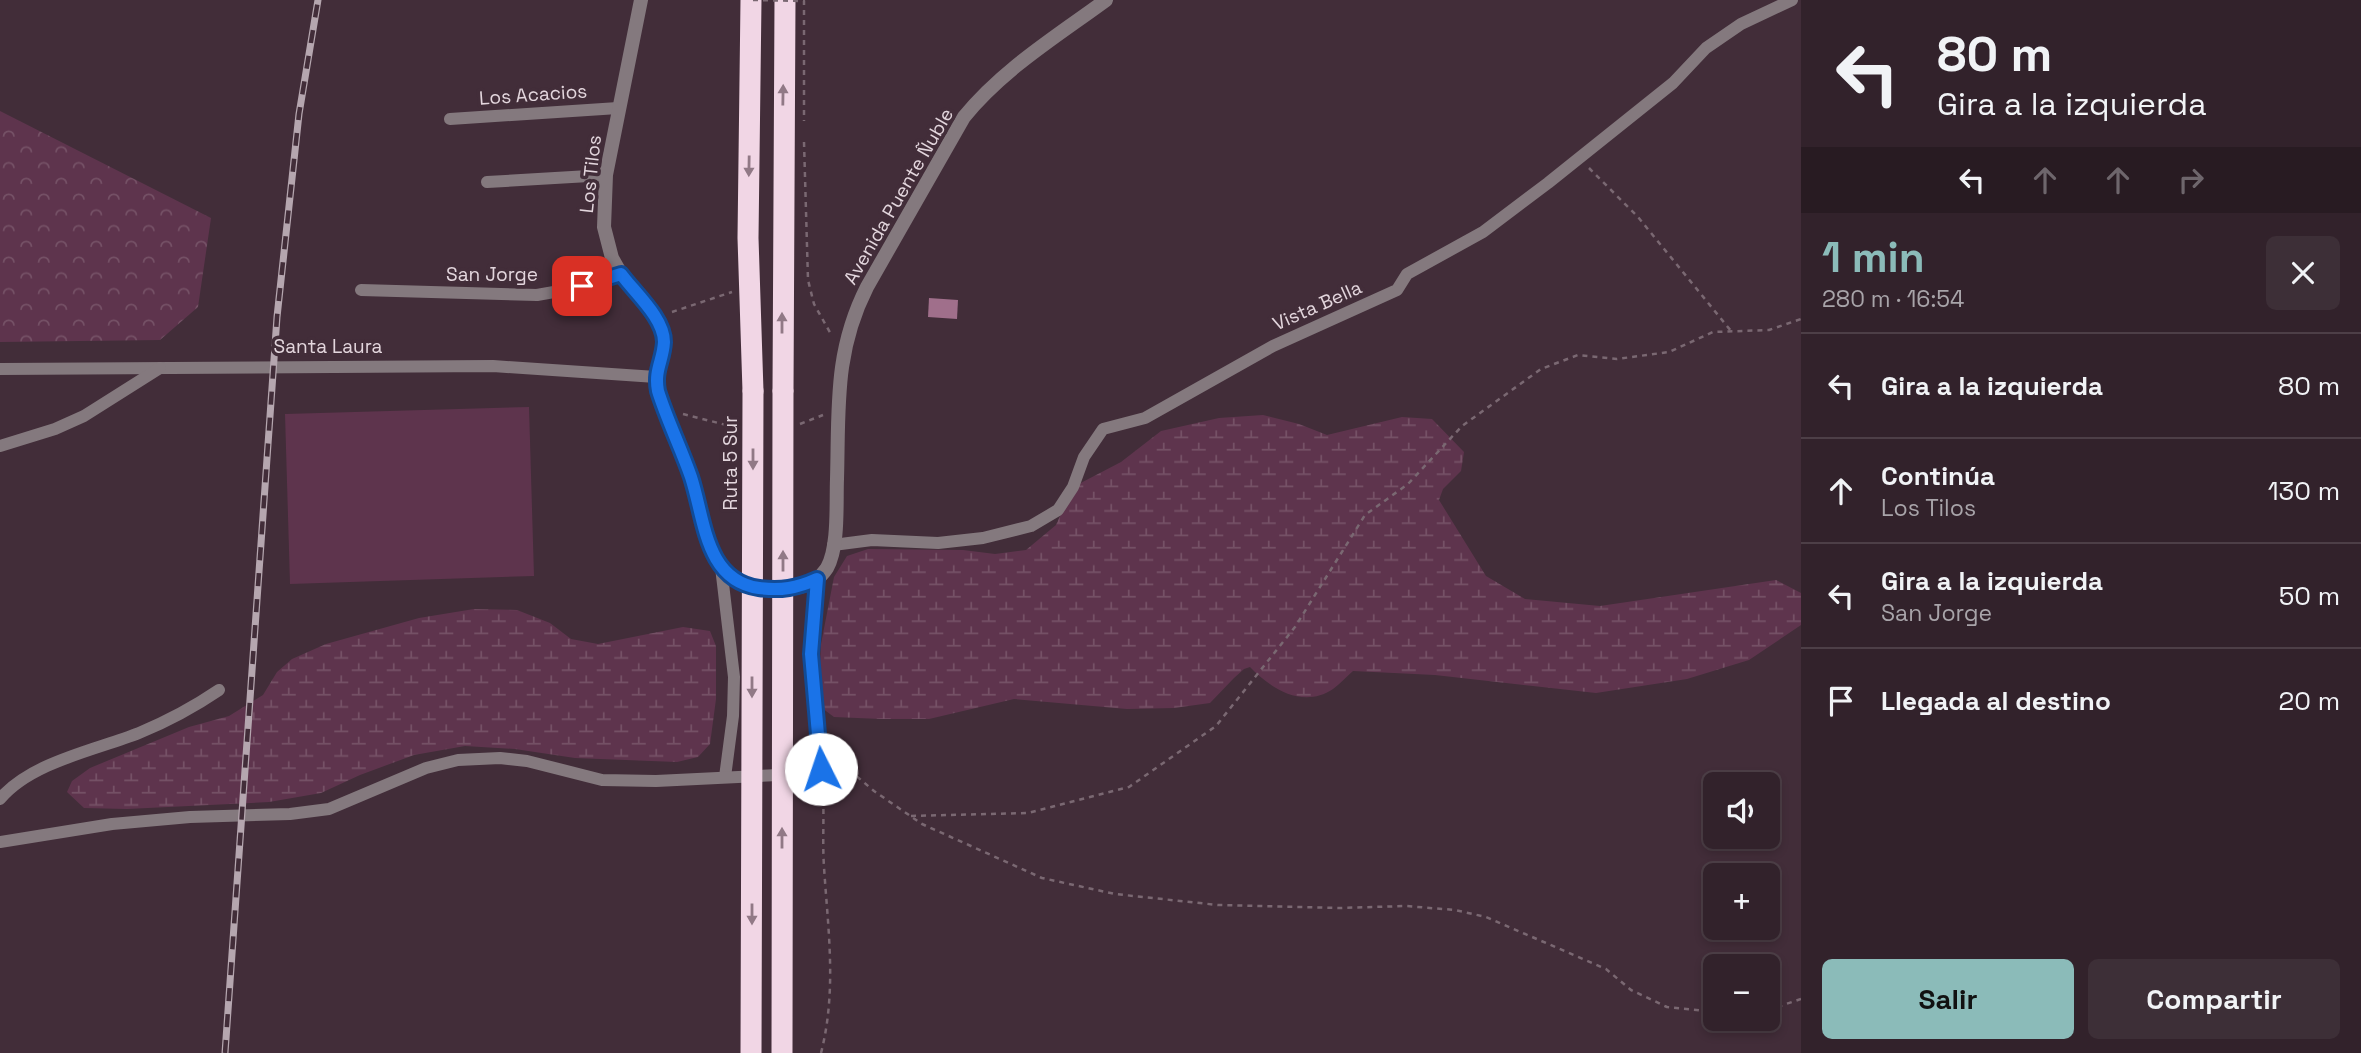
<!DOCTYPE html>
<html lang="es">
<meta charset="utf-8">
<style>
:root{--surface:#32222b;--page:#3d2f37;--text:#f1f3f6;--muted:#a8a4a9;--line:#4d3f47;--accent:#8bbbb9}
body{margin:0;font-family:"Space Grotesk",sans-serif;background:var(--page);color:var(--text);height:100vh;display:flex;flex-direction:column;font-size:26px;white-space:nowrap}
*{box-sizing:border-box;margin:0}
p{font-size:23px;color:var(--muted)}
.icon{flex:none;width:38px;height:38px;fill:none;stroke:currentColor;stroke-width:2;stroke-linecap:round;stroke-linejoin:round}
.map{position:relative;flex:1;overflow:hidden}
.panel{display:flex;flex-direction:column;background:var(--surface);width:560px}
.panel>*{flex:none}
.banner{background:#32222b;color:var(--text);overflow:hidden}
.fabs{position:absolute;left:1703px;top:772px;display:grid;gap:14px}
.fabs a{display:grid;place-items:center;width:77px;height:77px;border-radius:10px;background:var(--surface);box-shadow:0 4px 10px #0003,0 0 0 2px var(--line);font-size:35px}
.pin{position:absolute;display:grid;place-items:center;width:60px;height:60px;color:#fff;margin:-30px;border-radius:14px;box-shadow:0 4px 10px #0006}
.me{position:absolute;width:77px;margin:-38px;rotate:356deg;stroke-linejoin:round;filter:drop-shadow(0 0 5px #0008)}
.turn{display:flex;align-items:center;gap:24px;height:147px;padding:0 21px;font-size:32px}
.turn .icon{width:91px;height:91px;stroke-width:2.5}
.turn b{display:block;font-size:49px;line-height:60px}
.lanes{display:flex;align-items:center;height:66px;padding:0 21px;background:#0003;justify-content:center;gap:35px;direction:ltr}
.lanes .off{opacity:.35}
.round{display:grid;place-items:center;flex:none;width:74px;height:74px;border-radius:10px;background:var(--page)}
.summary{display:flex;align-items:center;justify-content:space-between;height:119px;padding:0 21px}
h1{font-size:42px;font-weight:700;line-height:52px;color:var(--accent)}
.primary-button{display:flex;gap:14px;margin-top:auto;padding:14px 21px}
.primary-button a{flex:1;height:80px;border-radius:10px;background:var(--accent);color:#111;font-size:28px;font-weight:700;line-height:80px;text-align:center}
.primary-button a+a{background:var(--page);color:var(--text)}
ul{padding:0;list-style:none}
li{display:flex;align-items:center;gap:21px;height:105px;padding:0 21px;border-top:2px solid var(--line)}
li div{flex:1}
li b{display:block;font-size:26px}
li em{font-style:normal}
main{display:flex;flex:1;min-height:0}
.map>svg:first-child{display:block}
.forest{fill:url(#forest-crowns)}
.wetland{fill:url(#wetland-marsh)}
.pitch{fill:#5e344d}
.water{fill:#a06f8b}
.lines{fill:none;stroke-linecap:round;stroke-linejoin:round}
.path{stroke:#7a6872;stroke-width:2.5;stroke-dasharray:5 5;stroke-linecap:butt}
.minor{stroke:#84797e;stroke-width:12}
.tertiary{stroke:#84797e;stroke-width:14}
.motorway{stroke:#f1d6e5;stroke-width:21}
.rail-casing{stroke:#b5a6af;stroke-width:7}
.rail{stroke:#422d39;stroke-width:4.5;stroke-dasharray:13;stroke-linecap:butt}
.path-bridge{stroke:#7a6872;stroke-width:2.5;stroke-dasharray:5 5;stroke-linecap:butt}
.motorway-bridge{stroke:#f1d6e5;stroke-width:21}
.oneway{fill:#917986}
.route-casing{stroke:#114b97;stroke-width:18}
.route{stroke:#1a73e8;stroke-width:12}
.labels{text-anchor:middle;stroke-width:7;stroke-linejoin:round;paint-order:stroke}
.street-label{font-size:19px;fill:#e3d6dd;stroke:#422d39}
</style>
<main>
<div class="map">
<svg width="1801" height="1053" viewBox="0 0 1801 1053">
<defs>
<pattern id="forest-crowns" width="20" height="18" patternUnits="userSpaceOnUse" patternTransform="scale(1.75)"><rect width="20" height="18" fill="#5e344d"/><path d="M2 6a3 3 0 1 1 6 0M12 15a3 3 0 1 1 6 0" fill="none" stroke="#755166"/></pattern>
<pattern id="wetland-marsh" width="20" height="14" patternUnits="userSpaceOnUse" patternTransform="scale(1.75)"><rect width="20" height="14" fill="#5e344d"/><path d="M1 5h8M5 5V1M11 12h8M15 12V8" fill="none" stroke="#755166"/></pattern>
</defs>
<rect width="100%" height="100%" fill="#422d39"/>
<!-- forest -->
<polygon class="forest" points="0,111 211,218 198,307 160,340 0,342"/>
<!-- wetland -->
<g class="wetland">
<path d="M1263,415L1299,424L1327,435L1402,417L1432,419L1464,452L1461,471L1443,489L1439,500L1486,576L1525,599L1600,606L1776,580L1801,593V625L1749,660L1687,679L1596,693L1435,675L1353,671C1347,676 1340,684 1333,689C1303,709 1271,689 1250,667L1244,669L1234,678L1210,703L1174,708L1127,709L1014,699L929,719H881L834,717L818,705L821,644L834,577L847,556L868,549L963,550L995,554L1026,550L1056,525L1073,487L1121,462L1161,431L1219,418Z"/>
<polygon points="474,609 517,610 550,623 571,639 598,644 683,627 710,631 716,646 716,699 710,744 698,757 677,762 575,758 515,749 465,746 414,755 360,775 321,793 269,802 127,809 84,808 67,792 72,781 90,768 189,727 229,716 263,695 277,672 292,659 326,644 419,618"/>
</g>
<!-- pitch -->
<polygon class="pitch" points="529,407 534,576 290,584 285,414"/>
<!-- water -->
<polygon class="water" points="929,298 958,300 957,319 928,317"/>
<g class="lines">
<!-- path -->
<g class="path">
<polyline points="804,142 808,280 814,304 832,336"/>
<polyline points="1589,168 1638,217 1731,331"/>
<polyline points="672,312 732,292"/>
<polyline points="683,414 734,427"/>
<polyline points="800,424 823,415"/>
<polyline points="834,757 874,791 922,824 1042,878 1115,894 1218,905 1339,908 1406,906 1455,910 1486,917 1606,969 1631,990 1667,1007 1715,1012"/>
<polyline points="911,816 1028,813 1129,787 1216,726 1295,627 1365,515 1408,484 1462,426 1541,369 1578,355 1617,359 1669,352 1713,332 1769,330 1801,319"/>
<polyline points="1768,1010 1801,999"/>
<path d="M821,1053C837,991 828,929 824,867C822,838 825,810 822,781"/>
</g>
<!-- minor -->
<g class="minor">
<polyline points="450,119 618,108"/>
<polyline points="487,182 606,175"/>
<polyline points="361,290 537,295 582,287 621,274"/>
<polyline points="0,369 493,366 656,377"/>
<polyline points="0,446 55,429 84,416 160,368"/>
<polyline points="833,545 872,540 938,543 983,538 1031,526 1058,510 1073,487 1084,457 1103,429 1145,418 1273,346 1397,290 1407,274 1483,232 1548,183 1673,83 1706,48 1741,24 1792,0"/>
<polyline points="721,567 734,677 733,716 725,777"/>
<path d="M0,799C31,762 96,750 139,733C168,721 194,707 219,690"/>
<polyline points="0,842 112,824 190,817 290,814 329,809 426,768 458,760 500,758 527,761 602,780 656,781 778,775 821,769 811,654 817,579"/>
</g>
<!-- tertiary -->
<path class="tertiary" d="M641,0L606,175L604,227L612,258L621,274L657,318L663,331V353L656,377L658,391C667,419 680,447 690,475C700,504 703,540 720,566C729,580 743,586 760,588C783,592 813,590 827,568C839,547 836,503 837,479C839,408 834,352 867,287L964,117C1003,69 1057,36 1106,0"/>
<!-- motorway -->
<g class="motorway">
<polyline points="751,0 748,238 753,391"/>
<polyline points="783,391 785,0"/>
</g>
<defs>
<polyline id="rail" points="225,1053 277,317 299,114 318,0"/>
</defs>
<!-- rail casing -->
<use href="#rail" class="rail-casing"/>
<!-- rail -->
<use href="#rail" class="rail"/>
<!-- path-bridge -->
<polyline class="path-bridge" points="753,0 804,1 804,121"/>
<!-- motorway-bridge -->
<g class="motorway-bridge">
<polyline points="751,1053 753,391"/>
<polyline points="782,1053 783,391"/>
</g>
</g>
<!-- one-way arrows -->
<defs><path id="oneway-solid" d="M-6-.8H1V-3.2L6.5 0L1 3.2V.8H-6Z" transform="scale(1.75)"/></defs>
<g class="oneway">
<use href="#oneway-solid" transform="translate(783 95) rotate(-89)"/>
<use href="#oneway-solid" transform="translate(749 166) rotate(91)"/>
<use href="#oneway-solid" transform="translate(782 323) rotate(-90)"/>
<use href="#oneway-solid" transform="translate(753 459) rotate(90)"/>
<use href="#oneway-solid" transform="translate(783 561) rotate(-90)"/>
<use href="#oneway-solid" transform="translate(752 687) rotate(90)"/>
<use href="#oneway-solid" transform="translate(782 838) rotate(-90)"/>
<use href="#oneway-solid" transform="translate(752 914) rotate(90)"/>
</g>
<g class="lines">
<defs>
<path id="route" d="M582,286L621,274C635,293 664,318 664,342C663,361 654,370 658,391C667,420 681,448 691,477C705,520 705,580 759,588C781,591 797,588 817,579L811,654L821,769"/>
</defs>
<!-- route casing -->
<use href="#route" class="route-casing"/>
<!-- route -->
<use href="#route" class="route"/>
</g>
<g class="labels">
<!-- street labels -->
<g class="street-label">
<text transform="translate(533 94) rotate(-4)" y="7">Los Acacios</text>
<text transform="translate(590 174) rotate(-84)" y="7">Los Tilos</text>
<text transform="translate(898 196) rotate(-60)" y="7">Avenida Puente Ñuble</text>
<text x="492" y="281">San Jorge</text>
<text transform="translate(1317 305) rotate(-24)" y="7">Vista Bella</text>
<text x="328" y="353">Santa Laura</text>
<text transform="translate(730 463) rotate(-90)" y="7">Ruta 5 Sur</text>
</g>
</g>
</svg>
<div class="fabs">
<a><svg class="icon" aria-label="sound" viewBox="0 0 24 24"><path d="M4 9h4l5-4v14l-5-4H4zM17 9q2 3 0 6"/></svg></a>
<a>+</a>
<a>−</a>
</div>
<div class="pin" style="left:582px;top:286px;background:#d93025"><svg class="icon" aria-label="arrive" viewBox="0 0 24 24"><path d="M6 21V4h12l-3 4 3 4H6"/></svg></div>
<svg class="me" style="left:821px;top:769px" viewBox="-20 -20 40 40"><circle r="19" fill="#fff"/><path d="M0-13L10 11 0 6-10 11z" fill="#1a73e8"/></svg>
</div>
<section class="panel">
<div class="banner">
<div class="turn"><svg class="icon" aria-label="left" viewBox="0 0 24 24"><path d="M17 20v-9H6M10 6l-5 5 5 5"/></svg><div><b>80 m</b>Gira a la izquierda</div></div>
<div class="lanes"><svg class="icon" aria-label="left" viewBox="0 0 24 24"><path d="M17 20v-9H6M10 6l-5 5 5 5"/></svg><svg class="icon off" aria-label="ahead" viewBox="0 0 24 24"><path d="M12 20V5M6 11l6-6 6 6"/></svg><svg class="icon off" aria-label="ahead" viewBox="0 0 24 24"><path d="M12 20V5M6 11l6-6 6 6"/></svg><svg class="icon off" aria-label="right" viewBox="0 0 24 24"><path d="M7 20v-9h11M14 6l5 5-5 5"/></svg></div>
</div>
<div class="summary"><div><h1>1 min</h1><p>280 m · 16:54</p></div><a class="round"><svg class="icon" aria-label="close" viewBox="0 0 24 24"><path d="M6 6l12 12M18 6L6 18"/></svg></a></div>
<ul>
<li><svg class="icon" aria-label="left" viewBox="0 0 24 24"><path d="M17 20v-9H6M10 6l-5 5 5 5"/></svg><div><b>Gira a la izquierda</b></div><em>80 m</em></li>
<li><svg class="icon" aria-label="ahead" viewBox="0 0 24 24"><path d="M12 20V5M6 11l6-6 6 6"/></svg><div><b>Continúa</b><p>Los Tilos</p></div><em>130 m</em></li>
<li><svg class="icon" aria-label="left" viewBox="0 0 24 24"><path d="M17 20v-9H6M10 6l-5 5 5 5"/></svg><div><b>Gira a la izquierda</b><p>San Jorge</p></div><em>50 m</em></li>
<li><svg class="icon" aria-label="arrive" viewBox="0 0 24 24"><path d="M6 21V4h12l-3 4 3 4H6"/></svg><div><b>Llegada al destino</b></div><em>20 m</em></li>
</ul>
<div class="primary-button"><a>Salir</a><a>Compartir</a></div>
</section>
</main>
